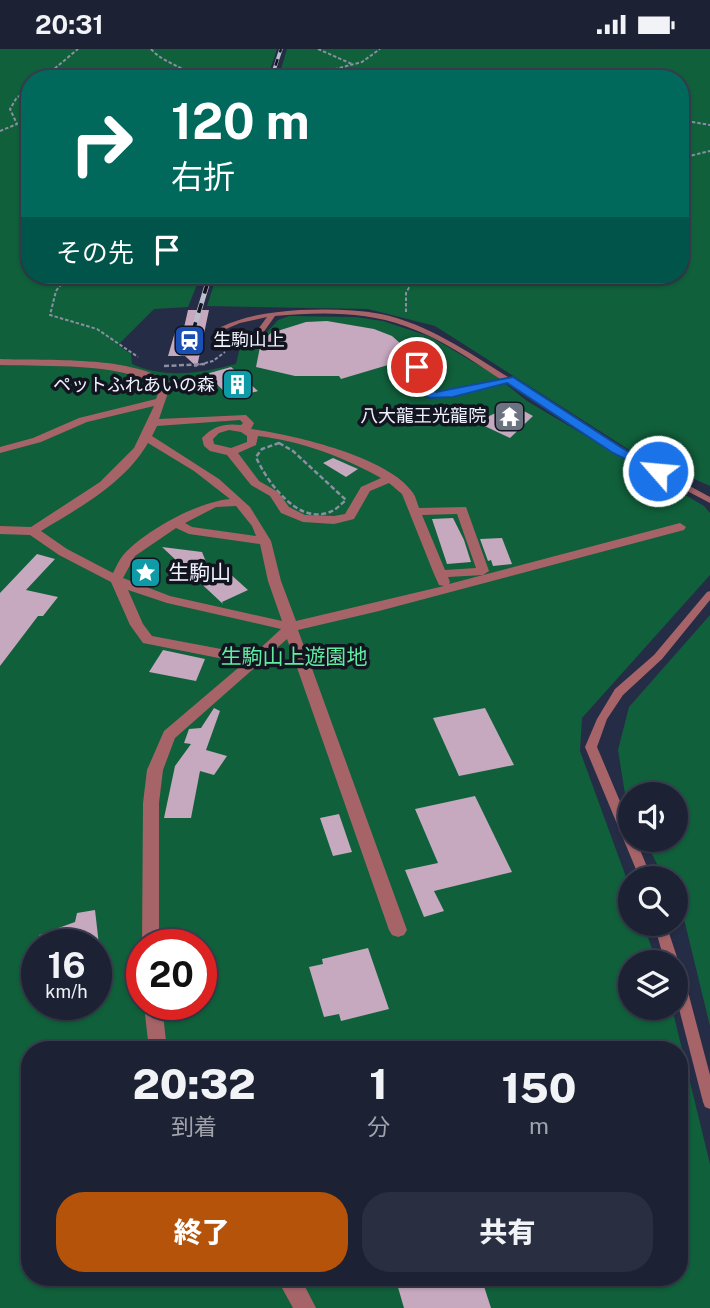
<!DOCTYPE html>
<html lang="ja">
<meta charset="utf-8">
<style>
:root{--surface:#1c2134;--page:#292e40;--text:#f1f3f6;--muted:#a0a3ac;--line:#3a3e4f;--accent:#b45309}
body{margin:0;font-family:"Public Sans","Noto Sans JP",sans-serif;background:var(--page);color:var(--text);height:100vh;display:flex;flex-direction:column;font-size:26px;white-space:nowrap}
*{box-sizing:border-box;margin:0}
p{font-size:23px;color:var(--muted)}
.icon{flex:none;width:38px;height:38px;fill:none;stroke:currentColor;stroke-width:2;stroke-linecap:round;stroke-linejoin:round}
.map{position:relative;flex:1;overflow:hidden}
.panel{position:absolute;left:21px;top:992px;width:667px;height:245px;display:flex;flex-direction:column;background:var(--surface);border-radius:28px;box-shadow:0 2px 5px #0004,0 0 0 2px var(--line)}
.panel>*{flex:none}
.guide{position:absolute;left:21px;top:21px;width:668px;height:214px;border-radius:28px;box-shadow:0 2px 5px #0004,0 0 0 2px var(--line);background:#00695c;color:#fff;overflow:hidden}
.tools{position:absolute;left:618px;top:733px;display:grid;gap:14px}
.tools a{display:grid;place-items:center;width:70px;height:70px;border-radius:50%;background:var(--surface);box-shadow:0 2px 5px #0004,0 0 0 2px var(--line);font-size:35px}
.speed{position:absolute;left:21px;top:880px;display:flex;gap:14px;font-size:35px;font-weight:700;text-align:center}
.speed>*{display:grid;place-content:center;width:91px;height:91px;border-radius:50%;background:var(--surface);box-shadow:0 2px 5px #0004,0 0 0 2px var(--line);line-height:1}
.speed small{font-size:18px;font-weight:400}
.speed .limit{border:10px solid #d22;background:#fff;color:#111}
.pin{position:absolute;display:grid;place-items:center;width:60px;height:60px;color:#fff;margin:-30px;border:4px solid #fff;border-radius:50%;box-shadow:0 2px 7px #0007}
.me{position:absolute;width:77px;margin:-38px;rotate:297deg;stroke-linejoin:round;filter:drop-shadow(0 0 5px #0008)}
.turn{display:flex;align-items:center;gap:24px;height:147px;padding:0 35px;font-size:32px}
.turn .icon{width:91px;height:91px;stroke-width:2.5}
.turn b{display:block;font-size:49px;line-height:60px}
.then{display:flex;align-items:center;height:66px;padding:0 35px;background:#0003;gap:14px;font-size:26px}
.eta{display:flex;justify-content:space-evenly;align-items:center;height:119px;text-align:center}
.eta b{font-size:42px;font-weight:800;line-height:49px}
.primary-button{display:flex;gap:14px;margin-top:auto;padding:14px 35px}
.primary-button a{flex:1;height:80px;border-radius:28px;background:var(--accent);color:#fff;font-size:28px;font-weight:800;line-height:80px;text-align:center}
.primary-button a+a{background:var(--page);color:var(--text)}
.status{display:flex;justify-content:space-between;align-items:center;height:49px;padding:0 35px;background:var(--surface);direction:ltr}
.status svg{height:19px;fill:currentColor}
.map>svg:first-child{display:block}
.green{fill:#10603b;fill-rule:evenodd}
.building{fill:#c6a8bf}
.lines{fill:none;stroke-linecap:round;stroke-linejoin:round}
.path-far1{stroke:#8a8fa1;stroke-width:2;stroke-dasharray:3.5 2;stroke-linecap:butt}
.path{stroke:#8a8fa1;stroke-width:2.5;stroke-dasharray:5 2.5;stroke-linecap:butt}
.service{fill:#a66469;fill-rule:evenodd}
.pedestrian{fill:#a66469;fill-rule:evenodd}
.rail-far1-casing{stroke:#babecc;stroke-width:3.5}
.rail-casing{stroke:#babecc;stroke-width:5}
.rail-far1{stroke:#121520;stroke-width:2.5;stroke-dasharray:7;stroke-linecap:butt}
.rail{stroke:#121520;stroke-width:3.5;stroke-dasharray:10;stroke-linecap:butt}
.route{fill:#1a73e8;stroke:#114b97;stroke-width:2}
.labels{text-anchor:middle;stroke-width:7;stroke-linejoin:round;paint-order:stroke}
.far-poi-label{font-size:18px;fill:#f0f3fd;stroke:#121520;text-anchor:end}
.poi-label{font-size:21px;fill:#f0f3fd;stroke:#121520;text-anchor:start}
.park-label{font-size:21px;fill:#60eca3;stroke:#121520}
</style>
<div class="status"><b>20:31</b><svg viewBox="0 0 49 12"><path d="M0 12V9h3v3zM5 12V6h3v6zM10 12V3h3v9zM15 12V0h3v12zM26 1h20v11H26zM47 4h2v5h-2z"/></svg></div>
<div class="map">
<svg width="710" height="1259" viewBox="0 0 710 1259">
<rect width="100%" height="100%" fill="#252c45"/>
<!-- green -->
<g class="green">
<path d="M0,0H277L267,30H30V226H201L188,258L154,260L118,296L131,305L132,315C165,330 202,324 236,315L239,302L244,296L259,292L278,271L289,267L356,268L383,272L431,288L492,324L527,352L704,457L710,464V526L582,669L580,702L630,839V875H643L657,913L630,914V959H672L710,1115V1259H0ZM37,896H96V956H37ZM142,896H201V956H142ZM30,1001H679V1228H30Z"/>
<polygon points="287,0 710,0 710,437 631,402 435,277 368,260 207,257 217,226 681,226 681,30 278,30"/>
<polygon points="710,566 710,977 685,874 676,854 676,830 664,829 645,791 676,791 676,746 630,746 630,759 626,751 618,701 629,658"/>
</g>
<!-- building -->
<g class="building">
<polygon points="188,261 209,261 197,318 185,307 168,307 175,283 183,283"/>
<polygon points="327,272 374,280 392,287 401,295 400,308 388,316 341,330 339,327 295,327 256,318 261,293 271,284 306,273"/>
<polygon points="231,318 258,342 237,348 233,345 228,346 206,325"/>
<polygon points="513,356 533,367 510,389 476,373"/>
<polygon points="333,409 351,417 358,420 346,428 323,414"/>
<polygon points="453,469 464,491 471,513 447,515 432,470"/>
<polygon points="502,489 512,515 493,517 491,511 488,512 480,490"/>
<polygon points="162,498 202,503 213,530 228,523 248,541 222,553 223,555"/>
<polygon points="37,505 55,510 26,541 58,548 43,567 38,567 0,617 0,544"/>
<polygon points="163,601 205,610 196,632 149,623"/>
<polygon points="214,659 220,662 206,701 227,707 214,726 200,722 191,769 164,769 175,717 191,695 184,694 189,680 201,679"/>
<polygon points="485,659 514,716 459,727 433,669"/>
<polygon points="475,747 512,823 434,842 444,862 424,868 405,821 438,814 415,760"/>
<polygon points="339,765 352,803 333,807 320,769"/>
<polygon points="95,861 99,896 75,896 74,889 40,891 39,886 75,873 77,864"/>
<polygon points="368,899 389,960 341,972 339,965 324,968 309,918 323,915 322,910"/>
<polygon points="395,1228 481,1228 491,1259 404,1259"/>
</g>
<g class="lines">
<!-- path-far1 -->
<g class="path-far1">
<path d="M151,0C163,14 182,16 195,30"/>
<polyline points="318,0 352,15"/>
<polyline points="42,30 78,0"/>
<polyline points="297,30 362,13 380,0"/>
<polyline points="681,71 710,76"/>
<polyline points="0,82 17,75 10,60 17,48 30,44"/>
<polyline points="681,109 710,102"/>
<polyline points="68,226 56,242 50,266 97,280 138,308"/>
<polyline points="406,263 406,244 416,226"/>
<polyline points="194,317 213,312 225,303"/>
</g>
<!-- path -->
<g class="path">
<polyline points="164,317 205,315"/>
<path d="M279,394L293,402L346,451C340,456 335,462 327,464C296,474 266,431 256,408L262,400Z"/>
</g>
<!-- service -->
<g class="service">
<path d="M299,261C326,260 354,260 381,265C428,275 468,303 508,328H512V331L621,400L710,448V454L615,404L505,333L453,347L430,348L421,340L423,331L413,318L414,316H420L430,329L429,339C444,350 483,335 500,330C470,310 440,289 405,277C364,262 318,263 275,267L258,291L232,296L217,286L221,278C246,266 272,263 299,261ZM267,268L253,287L233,292L225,285L226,280L240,274Z"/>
<polygon points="710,542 710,551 662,610 623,646 607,670 597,698 630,776 630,791 636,791 652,830 640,830 585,698 597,670 615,640 654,606 707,543"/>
<polygon points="654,875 666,875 679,914 677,918 676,914 665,914"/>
<polygon points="676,918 681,920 683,924 710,1026 710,1060 705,1058 703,1053 676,948"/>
</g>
<!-- pedestrian -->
<g class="pedestrian">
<path d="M0,310C45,312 135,306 171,335L159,370L246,366L254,374L251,380C291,385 390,408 413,444C416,448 417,454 419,459L466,458L489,522L483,526L448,528L450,533L449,535L680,474L686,478L684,481L379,562L298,581L407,881L404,886L398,888L392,886L389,881L287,590L175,689L163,721L159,754V896L142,897L143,754L147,721L164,682L244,614L143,594L130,576L111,533L59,506L30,486L0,485V477L31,478L100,433L134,399L154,357L87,373L41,393L0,404V398L33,389L79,369L156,350L161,336C110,313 54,318 0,316ZM240,371L243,374L241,376C225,374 213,377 202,389L204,397L210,402L227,406L251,436L270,447L281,464L303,473L334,475L354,470L370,442L389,434L402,445L434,525L439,536L444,537L296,572L281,532L271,492L250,458L219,430L152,387L157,377ZM229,381L241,383L247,387V393L231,399L214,395L213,390L219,384ZM258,387C302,392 343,408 381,429L361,438L345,465L334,467L305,466L289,458L278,443L259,432L238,404L256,396ZM148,394L194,422L230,450C198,453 151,479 128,501C121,507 117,516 113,524L67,500L41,482C80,458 124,435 148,394ZM236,457L252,477L256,487L192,478L185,474L216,458ZM457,465L476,519L445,521L422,466ZM176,479L189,485L260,495L268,532L282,572L170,547L123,529L135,507ZM128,541L167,554L281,580L253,606L152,587L143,575Z"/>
<polygon points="144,956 162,956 167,1001 149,1001"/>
<polygon points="276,1228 300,1228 316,1259 293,1259"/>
</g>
<defs>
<polyline id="rail-far1" points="271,30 281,0"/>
<polyline id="rail" points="187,302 210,226"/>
</defs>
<!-- rail-far1 casing -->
<use href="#rail-far1" class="rail-far1-casing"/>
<!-- rail casing -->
<use href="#rail" class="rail-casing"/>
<!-- rail-far1 -->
<use href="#rail-far1" class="rail-far1"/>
<!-- rail -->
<use href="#rail" class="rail"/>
</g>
<!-- route -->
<polygon class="route" points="413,316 421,316 433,331 431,339 436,343 513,328 622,399 664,422 658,426 653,424 613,404 507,334 453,348 429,349 419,340 422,331 411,318"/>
<!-- icons -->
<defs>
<symbol id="station-square" viewBox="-11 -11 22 22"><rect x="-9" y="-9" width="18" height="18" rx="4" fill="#1a4fb4" stroke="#121520"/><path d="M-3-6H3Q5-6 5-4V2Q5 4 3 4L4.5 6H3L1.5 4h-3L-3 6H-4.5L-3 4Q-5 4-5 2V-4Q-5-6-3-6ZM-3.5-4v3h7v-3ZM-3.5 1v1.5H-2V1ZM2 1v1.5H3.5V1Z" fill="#fff"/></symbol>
<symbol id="building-square" viewBox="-11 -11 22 22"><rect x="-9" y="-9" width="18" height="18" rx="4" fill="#0f9aa8" stroke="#121520"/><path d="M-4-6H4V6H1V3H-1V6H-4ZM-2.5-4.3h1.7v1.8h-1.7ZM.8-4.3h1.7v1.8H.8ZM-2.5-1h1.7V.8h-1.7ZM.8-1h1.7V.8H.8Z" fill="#fff"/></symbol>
<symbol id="temple-square" viewBox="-11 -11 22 22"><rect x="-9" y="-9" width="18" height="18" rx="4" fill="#6b7280" stroke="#121520"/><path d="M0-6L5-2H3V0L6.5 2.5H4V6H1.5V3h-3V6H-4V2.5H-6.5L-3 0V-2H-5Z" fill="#fff"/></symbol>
<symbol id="sight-square" viewBox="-11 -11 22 22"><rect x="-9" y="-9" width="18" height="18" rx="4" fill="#0f9aa8" stroke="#121520"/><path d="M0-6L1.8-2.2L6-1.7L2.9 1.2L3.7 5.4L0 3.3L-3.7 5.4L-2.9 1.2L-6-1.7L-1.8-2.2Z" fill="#fff"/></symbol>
</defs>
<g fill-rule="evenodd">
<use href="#station-square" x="172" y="274" width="35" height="35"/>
<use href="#building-square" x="220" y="318" width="35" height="35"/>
<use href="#temple-square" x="492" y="350" width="35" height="35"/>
<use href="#sight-square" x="128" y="506" width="35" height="35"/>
</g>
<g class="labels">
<!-- far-poi labels -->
<g class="far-poi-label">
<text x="213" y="297" text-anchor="start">生駒山上</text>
<text x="215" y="342">ペットふれあいの森</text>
<text x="486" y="373">八大龍王光龍院</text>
</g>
<!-- poi labels -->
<g class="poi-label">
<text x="168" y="531">生駒山</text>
</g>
<!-- park labels -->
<g class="park-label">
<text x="294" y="615">生駒山上遊園地</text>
</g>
</g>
</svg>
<div class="tools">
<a><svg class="icon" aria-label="sound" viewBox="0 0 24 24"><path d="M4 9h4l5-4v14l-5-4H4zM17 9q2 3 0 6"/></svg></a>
<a><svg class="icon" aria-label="search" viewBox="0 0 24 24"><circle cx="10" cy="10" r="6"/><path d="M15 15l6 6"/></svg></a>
<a><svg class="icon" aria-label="layers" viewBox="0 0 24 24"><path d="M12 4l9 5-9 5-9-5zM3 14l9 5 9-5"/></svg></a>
</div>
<div class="speed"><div>16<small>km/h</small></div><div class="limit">20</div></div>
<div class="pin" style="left:417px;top:318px;background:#d93025"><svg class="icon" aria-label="arrive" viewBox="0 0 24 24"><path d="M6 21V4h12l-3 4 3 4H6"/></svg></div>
<svg class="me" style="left:658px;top:422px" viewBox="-20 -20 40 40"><circle r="17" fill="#1a73e8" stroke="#fff" stroke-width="3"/><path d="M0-11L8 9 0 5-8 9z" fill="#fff"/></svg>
<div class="guide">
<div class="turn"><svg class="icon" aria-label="right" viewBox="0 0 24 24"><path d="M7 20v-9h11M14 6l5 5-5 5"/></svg><div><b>120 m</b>右折</div></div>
<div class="then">その先<svg class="icon" aria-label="arrive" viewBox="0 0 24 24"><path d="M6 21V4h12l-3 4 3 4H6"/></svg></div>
</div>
<section class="panel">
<div class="eta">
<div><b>20:32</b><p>到着</p></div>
<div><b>1</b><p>分</p></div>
<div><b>150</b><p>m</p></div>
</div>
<div class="primary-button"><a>終了</a><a>共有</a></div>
</section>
</div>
